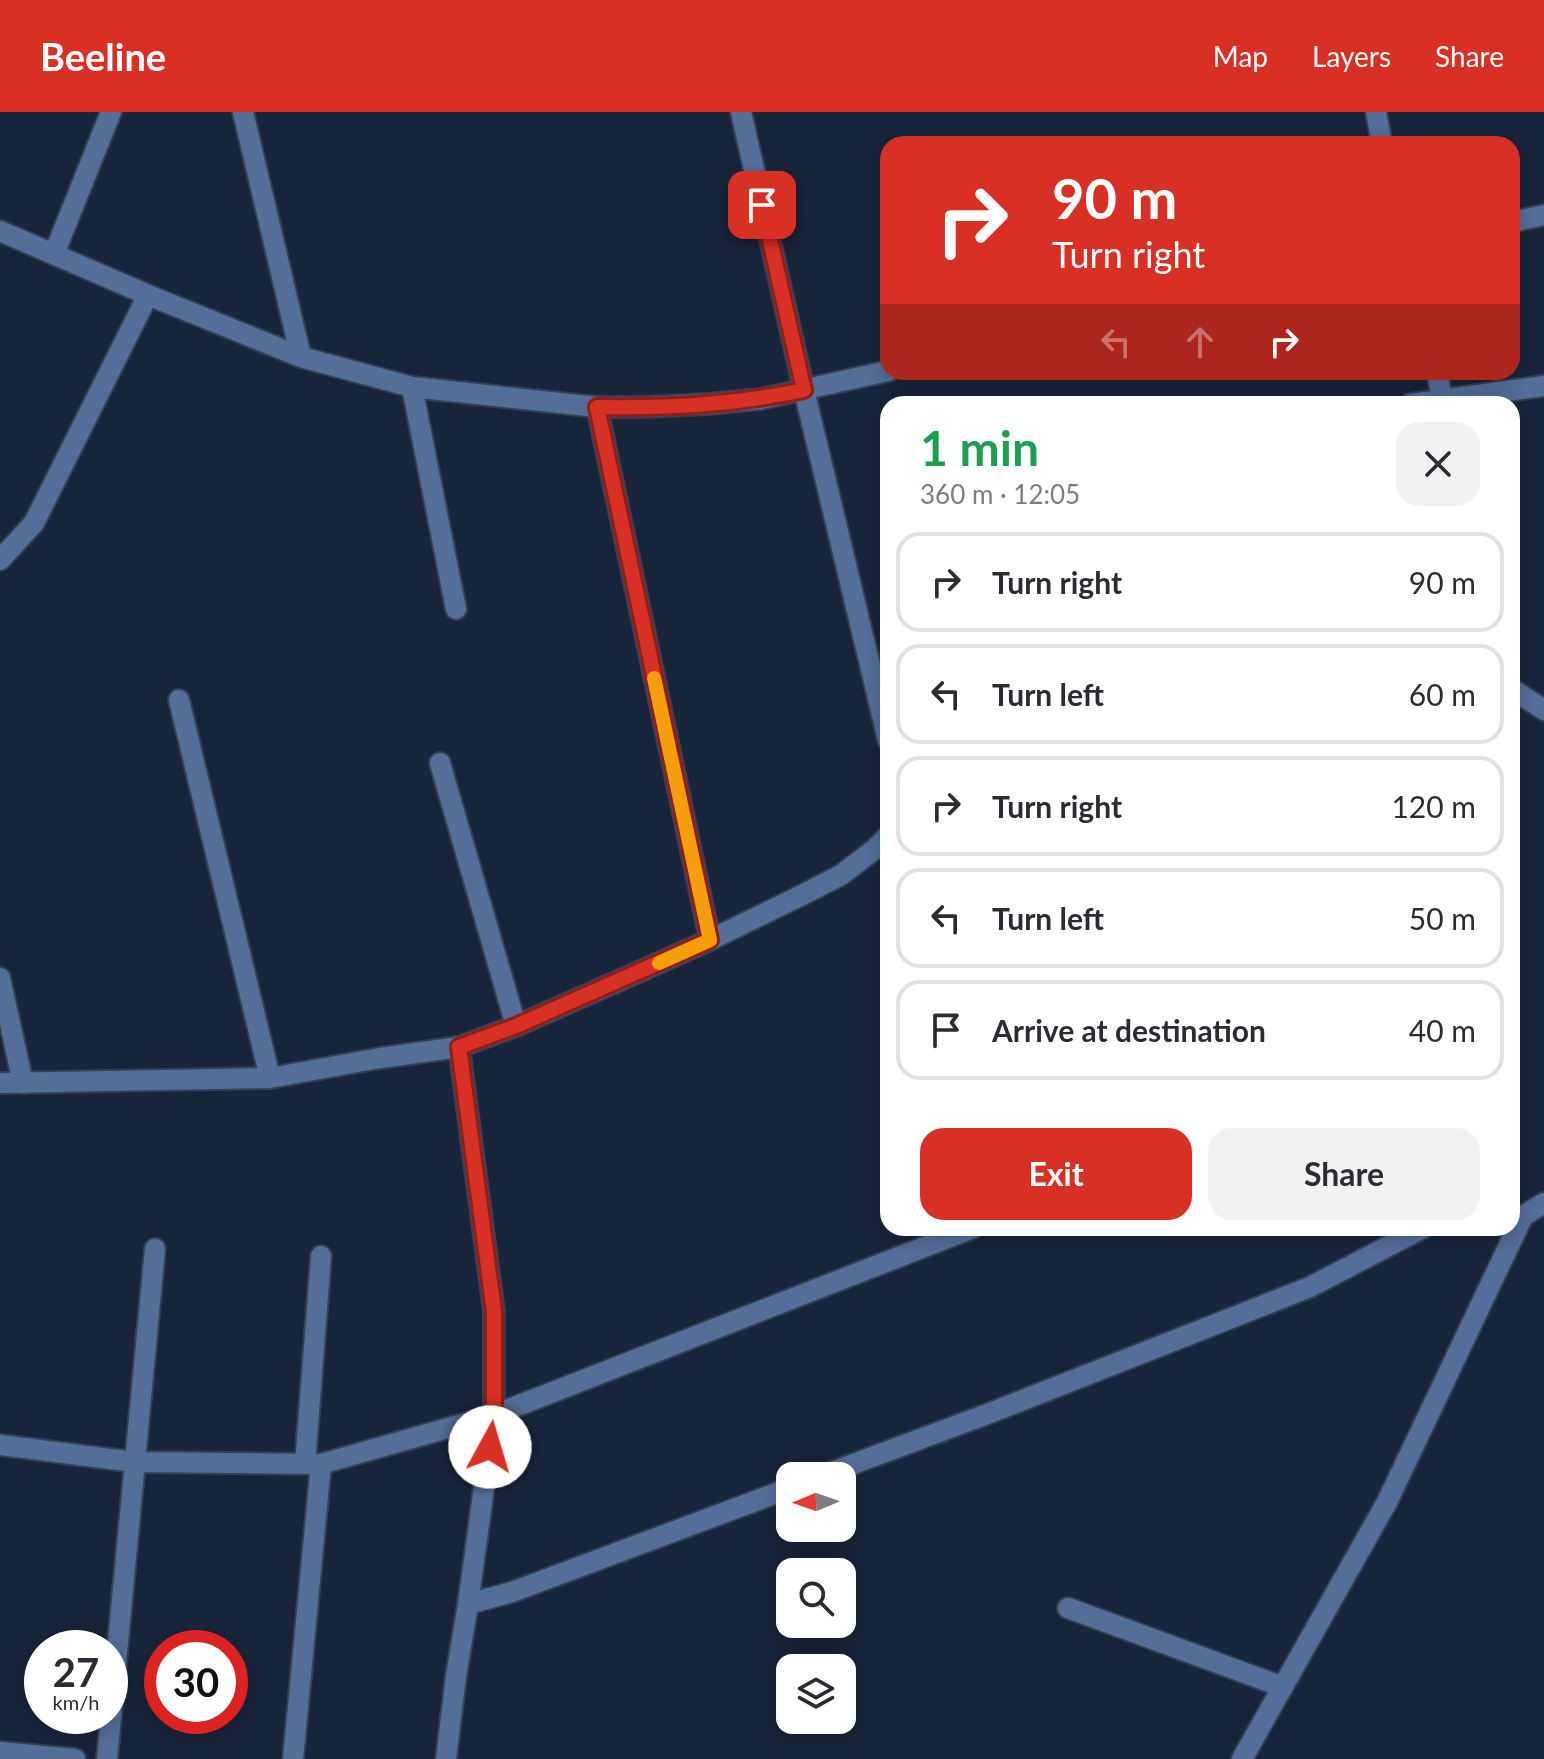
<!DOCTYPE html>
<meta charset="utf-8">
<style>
:root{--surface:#fff;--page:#f2f2f3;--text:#2b2b33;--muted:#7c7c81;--line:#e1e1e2;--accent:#d93025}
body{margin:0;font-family:Lato,sans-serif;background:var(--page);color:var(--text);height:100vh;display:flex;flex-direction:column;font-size:30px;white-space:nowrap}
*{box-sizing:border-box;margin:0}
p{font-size:26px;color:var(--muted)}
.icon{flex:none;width:44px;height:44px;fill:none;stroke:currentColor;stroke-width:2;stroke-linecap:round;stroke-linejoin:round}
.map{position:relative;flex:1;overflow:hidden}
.sheet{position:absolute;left:880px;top:284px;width:640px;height:840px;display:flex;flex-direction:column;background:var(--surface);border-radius:24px;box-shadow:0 4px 20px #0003}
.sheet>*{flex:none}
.top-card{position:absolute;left:880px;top:24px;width:640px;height:244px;border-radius:24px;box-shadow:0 4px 20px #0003;background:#d93025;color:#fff;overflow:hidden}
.needle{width:52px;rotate:268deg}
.buttons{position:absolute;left:776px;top:1350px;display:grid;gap:16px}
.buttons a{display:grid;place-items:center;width:80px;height:80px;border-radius:16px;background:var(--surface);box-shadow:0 4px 20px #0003;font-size:40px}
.speed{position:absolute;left:24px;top:1518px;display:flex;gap:16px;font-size:40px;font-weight:700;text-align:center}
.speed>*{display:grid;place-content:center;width:104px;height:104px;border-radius:50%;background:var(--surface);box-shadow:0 4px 20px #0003;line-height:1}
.speed small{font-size:20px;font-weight:400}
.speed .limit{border:12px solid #d22;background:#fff;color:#111}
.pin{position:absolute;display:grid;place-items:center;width:68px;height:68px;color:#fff;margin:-34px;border-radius:16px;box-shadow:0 4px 12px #0006}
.me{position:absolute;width:88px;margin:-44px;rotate:6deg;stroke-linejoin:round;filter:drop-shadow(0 0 6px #0008)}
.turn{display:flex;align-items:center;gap:28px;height:168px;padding:0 40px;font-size:36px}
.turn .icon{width:104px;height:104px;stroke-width:2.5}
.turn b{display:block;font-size:56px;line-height:68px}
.lanes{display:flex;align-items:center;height:76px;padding:0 40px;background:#0003;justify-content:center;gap:40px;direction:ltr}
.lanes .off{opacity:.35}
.round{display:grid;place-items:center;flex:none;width:84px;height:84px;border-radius:24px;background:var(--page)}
.overview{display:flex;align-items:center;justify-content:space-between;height:136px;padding:0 40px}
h1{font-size:48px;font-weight:700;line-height:60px;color:#1e9e55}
.primary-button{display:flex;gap:16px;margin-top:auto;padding:16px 40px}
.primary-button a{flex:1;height:92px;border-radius:24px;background:var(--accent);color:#fff;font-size:32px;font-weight:700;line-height:92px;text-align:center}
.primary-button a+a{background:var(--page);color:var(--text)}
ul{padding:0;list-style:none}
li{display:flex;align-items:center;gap:24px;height:100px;margin:0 16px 12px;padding:0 24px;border:4px solid var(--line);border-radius:24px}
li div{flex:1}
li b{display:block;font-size:30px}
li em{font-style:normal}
header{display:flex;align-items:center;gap:48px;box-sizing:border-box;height:112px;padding:0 40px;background:var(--accent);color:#fff}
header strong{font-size:38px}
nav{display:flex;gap:44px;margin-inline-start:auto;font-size:28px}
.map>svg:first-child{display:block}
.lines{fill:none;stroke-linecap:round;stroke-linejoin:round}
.minor-casing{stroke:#333f54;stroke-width:24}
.minor{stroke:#546e9a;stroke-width:20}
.route-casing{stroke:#8d1f18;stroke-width:20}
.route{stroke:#d93025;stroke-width:14}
.slow{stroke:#f59e0b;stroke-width:14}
</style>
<header>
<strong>Beeline</strong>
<nav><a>Map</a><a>Layers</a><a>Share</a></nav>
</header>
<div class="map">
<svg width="1544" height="1647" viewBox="0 0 1544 1647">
<rect width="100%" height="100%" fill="#18243a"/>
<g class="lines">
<defs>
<g id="minor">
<polyline points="243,0 301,245"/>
<polyline points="741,0 804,278 888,628"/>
<polyline points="1376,0 1382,32"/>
<polyline points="1512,110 1544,103"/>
<polyline points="0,119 148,183 301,245 412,275 597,295 645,295 709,292 761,287 888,259"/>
<polyline points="54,142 111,0"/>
<polyline points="1437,260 1442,288"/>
<polyline points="412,275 456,497"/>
<polyline points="1411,292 1544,274"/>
<polyline points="597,295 710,828"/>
<polyline points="0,448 34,411 148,183"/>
<polyline points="1512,577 1544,598"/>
<polyline points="179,588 270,966"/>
<polyline points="440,651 516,914"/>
<polyline points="0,866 23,971"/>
<polyline points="0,971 270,966 380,946 459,935 516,914 616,870 710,828 804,782 841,763 875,737 888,724"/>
<polyline points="0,1333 134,1350 321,1352 494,1303 973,1116"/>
<polyline points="305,1352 321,1144"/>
<polyline points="821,1364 990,1301 1310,1175 1423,1116"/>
<polyline points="468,1492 512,1480 790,1376"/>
<polyline points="1068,1496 1283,1575"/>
<polyline points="0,1640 75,1647"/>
<polyline points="107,1647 155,1137"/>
<polyline points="293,1647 321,1352"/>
<polyline points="446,1647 456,1564 468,1492 494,1303 494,1200 459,935"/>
<polyline points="1242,1647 1387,1390 1523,1104 1544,1091"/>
</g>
</defs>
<!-- minor casing -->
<use href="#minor" class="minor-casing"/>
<!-- minor -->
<use href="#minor" class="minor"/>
</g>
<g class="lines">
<defs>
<path id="route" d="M490,1335L494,1303V1200L459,935L516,914L710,828L597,295C668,296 734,293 804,278L762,93"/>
</defs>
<!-- route casing -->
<use href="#route" class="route-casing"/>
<!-- route -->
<use href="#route" class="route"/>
<!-- slow -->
<polyline class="slow" points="654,566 710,828 659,851"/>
</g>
</svg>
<div class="buttons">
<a><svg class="needle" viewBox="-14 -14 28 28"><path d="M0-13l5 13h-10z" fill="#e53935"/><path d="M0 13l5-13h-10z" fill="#7c7c81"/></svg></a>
<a><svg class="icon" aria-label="search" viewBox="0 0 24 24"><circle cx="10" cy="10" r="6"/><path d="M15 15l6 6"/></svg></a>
<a><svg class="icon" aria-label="layers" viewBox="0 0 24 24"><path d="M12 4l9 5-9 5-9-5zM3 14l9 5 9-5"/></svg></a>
</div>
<div class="speed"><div>27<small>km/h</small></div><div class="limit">30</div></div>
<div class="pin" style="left:762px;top:93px;background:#d93025"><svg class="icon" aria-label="arrive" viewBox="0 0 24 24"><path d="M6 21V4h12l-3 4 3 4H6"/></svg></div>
<svg class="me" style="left:490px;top:1335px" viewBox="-20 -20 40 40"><circle r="19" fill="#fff"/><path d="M0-13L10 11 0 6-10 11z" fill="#d93025"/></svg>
<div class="top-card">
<div class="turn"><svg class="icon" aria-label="right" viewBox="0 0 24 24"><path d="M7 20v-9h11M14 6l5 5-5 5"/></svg><div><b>90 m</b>Turn right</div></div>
<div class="lanes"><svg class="icon off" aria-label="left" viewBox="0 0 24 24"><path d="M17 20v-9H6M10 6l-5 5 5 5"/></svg><svg class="icon off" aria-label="ahead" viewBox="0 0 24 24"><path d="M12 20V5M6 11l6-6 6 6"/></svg><svg class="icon" aria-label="right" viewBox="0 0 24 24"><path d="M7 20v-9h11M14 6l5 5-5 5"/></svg></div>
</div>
<section class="sheet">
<div class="overview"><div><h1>1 min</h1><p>360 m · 12:05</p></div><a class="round"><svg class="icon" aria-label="close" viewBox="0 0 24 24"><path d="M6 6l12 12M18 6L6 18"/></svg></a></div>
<ul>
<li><svg class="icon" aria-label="right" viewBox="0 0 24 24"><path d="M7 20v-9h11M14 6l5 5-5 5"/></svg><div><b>Turn right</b></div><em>90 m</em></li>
<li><svg class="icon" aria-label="left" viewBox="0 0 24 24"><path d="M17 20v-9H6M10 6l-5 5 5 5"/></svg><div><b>Turn left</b></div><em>60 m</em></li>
<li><svg class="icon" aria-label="right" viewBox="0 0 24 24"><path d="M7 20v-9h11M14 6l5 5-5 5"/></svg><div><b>Turn right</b></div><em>120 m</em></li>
<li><svg class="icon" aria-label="left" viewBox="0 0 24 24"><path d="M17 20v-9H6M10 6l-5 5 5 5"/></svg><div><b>Turn left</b></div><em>50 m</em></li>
<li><svg class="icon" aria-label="arrive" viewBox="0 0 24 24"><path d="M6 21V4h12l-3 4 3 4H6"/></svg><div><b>Arrive at destination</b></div><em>40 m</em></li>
</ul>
<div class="primary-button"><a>Exit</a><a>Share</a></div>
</section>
</div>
